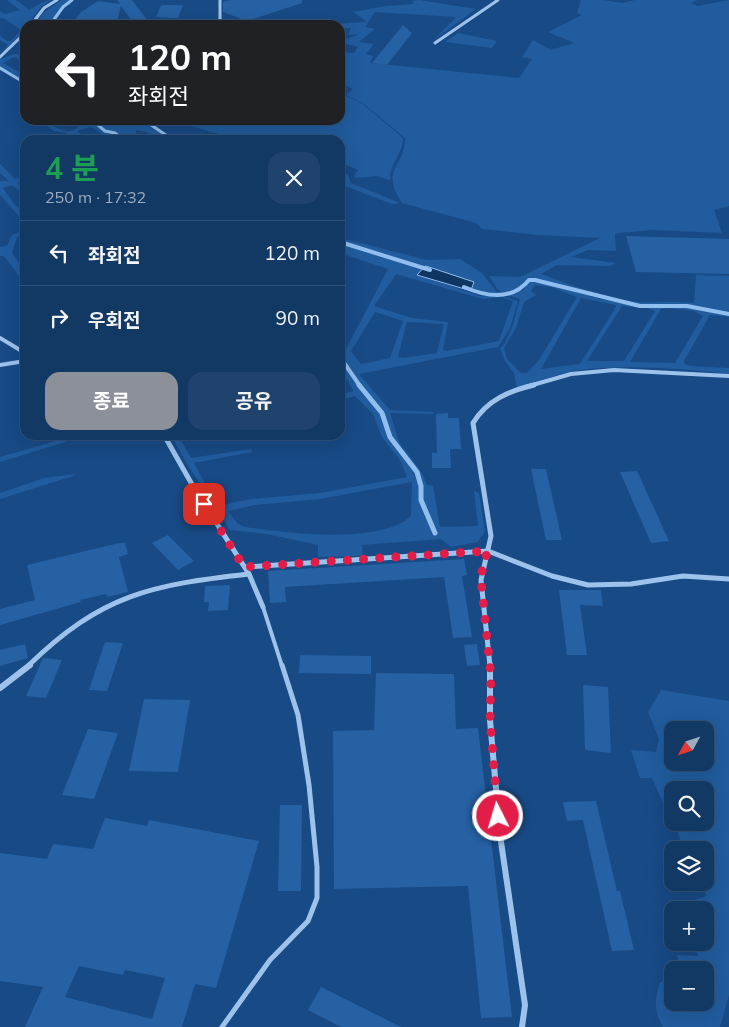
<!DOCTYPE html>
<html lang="ko">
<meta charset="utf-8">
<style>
:root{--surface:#123864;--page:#1f436d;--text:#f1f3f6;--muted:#9cacbf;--line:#315278;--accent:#8c9099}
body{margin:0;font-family:Mulish,"Noto Sans KR",sans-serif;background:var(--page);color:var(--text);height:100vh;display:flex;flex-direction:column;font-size:19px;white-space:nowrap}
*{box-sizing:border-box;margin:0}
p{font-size:16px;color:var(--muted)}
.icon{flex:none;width:28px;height:28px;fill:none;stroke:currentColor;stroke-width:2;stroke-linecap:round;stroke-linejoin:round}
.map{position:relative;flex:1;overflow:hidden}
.panel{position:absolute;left:20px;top:135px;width:325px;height:305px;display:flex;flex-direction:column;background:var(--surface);border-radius:15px;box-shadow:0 5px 20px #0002,0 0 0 1px var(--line)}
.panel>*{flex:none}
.top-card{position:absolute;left:20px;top:20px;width:325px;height:105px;border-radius:15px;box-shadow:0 5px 20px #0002,0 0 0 1px var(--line);background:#202124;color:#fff;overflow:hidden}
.needle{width:32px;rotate:230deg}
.fabs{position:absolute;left:664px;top:721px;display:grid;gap:10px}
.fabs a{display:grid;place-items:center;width:50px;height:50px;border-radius:10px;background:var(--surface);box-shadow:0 5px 20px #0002,0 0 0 1px var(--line);font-size:25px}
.pin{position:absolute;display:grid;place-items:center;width:42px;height:42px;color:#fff;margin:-21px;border-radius:10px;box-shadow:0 2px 8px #0006}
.me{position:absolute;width:55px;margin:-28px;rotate:355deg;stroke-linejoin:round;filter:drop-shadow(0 0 4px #0008)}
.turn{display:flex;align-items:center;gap:18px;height:105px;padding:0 25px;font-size:22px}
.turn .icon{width:65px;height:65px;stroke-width:2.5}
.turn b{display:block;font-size:35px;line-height:42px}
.round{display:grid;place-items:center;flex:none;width:52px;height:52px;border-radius:15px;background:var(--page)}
.headline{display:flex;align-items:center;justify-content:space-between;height:85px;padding:0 25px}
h1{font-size:30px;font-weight:700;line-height:38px;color:#1e9e55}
.button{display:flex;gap:10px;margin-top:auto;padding:10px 25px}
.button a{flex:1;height:58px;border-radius:15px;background:var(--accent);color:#fff;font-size:20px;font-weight:700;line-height:58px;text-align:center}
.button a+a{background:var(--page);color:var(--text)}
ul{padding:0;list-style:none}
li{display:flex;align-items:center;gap:15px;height:65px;padding:0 25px;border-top:1px solid var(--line)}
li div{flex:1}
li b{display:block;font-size:19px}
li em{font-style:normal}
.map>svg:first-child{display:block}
.green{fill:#215c9e;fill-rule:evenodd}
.water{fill:#0f3562;stroke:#90beef}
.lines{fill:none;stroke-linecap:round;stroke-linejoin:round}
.stream-far2{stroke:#90beef;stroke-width:3}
.stream-far1{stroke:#90beef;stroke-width:4}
.stream{stroke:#90beef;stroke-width:5}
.building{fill:#2661a3;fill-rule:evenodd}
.lane-far1{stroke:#9dc3ec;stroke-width:4}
.lane{stroke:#9dc3ec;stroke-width:5}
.street-far3{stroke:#9dc3ec;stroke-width:3}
.street-far2{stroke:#9dc3ec;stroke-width:4}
.street-far1{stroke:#9dc3ec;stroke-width:5}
.street{stroke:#9dc3ec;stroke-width:6}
.route{stroke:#e11d48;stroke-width:9;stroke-dasharray:0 16.2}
</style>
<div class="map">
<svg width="729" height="1027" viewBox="0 0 729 1027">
<rect width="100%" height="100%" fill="#184a85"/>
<!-- green -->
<g class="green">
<polygon points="7,0 16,0 29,10 43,2 52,0 42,6 27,25 25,25 23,32 0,55 8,45 0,40 0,36 7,41 11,41 21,30 5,19 0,18 0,11 5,14 20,10"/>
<polygon points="61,0 71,0 62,7 49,25 35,25 43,13"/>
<path d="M581,0H603L622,3L635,0H697L691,3L698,6L729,0V206L714,210L722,233L653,230L618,233L615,234L616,251L588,250L571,257L616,263L610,266L557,265L541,274C573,285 604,299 639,302C657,303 675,301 694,303L696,275L729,276V313L678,304L649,305L618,302L535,279L528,280C522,290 516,292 505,294L498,290L489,276L520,277L600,238L538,235L482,229L476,223L402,203C379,168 405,168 405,138L364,104L346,95L353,89L340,82V52L354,53L358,47L340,42L359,34L348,35L351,28H340V25L333,24L367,22L353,12L386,6L414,4L412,1L419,0L476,9L434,40L456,17L375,12L365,27L375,29L359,42L374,44L366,54L373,56L370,63L519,78L532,59L522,57L533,40L551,50L574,43L548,32L582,15L577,13Z"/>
<polygon points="458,33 497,41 492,48 445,42"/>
<polygon points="14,54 25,54 25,62 14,57 3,63 25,75 25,82 0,68 0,59"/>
<path d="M340,93L363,104L403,138C403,154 389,165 390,180L377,176L356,178L354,176L358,170L347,165H340V140L228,138C212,130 194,129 177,120H340Z"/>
<path d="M39,120C50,120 61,136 74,130C77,128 80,124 84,123L81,120H91L104,131L115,134L123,140H113L91,127L77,131L86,140H78L71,135L54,140H43L68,133L54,131Z"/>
<polygon points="93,120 131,120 141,126 143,126 137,120 143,120 172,140 153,140 147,132 136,130 136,135 142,140 125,140 116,133 106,130"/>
<polygon points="0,164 15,179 25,176 25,181 17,183 25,190 25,195 12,185 3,188 15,205 25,213 25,223 0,195 0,181 9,181 0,173"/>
<polygon points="340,171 348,175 351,183 400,203 392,204 340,184"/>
<polygon points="25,230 25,235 17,237 12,253 25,271 25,284 4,256 0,256 0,247 7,246 12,235"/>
<polygon points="340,238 427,260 460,259 482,273 496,291 502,294 486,296 471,290 474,282 340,241"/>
<path d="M340,242L390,259L424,267L418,275L480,296H502L518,301L510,328L498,347L359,374L390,410L433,412V414L390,413L399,442L422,473L427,485L433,486L440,527L478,526L474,491L479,493L485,531L478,542L451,547L441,539L362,545L363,556L318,557V545L267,534L230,530L187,464L171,435H178L191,458L251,449L252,452L194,463L208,489L223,505L250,499L320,493L407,477L400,460L382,437L373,414L355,396L340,400V395L353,391L343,372H340V359L364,394L380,413L389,437L416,472L425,516L436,534L423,500L422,486L418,472L392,437L383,413L366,393L340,356V344L343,349H346L388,269L340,253ZM396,274L483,299L501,297L513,301L499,341L446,351L443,350L448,322L412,318L374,306ZM375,312L403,321L390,358L361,364L351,351ZM407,322L444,324L437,353L403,358L398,357ZM412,482L411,516C379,545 286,533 245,527L238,524L228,511L255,505L320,499Z"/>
<path d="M530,281L544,282L592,297L629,305L678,306L729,314V317L710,315L684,361L685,364L690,366L729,368V374C683,369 625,364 580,370C558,373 538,382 517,388L514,373L505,361L500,348L503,346L512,328L520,299L507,295L523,290ZM535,285L551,287L577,297L539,360L527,373H521L507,359L504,348L516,328L524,302L536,295L531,291ZM581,298L616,305V307L580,364L541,369ZM622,306L648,308L655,311L624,361H587ZM669,308L694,311L703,316L675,363L630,362L661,309Z"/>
<polygon points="77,435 88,435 0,462 0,457"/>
<polygon points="76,474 73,476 0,499 0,493 44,478"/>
<path d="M661,690L729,701V995L720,1027H663C654,1012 654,1000 660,983L672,975V1002H705V970H680L677,955L698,956L694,943L705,942V910H685L683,904L707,896L700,883L705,882V850H685L673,822H705V790H672V822L652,778H640L631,750L656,752L659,739L648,712ZM672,730H705V762H672Z"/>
</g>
<!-- water -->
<polygon class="water" points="425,266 429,267 474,282 471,290 468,290 417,275"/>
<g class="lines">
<!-- stream-far2 -->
<g class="stream-far2">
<polyline points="50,25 63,7 72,0"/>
<polyline points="0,68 25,83"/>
<polyline points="92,120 105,131 115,133 124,140"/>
<polyline points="144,120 173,140"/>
</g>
<!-- stream-far1 -->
<g class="stream-far1">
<polyline points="340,242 430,270"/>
<path d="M464,287C487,297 512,301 529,280H535L640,306H687L729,314"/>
<polyline points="340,357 360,386"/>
</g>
<!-- stream -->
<polyline class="stream" points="359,385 382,413 390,437 417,472 421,486 421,500 435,533"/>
</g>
<!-- building -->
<g class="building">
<polygon points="117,0 132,0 151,25 135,25 121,6 116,25 71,25 81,12 98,1 120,4"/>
<polygon points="231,0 302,0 302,3 247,21 223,12 223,2"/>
<polygon points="161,5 183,5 178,18 156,17"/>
<polygon points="403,25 412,33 387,65 372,63"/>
<polygon points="626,236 729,239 729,274 636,272"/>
<polygon points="448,413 448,418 459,418 461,449 450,449 451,468 432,468 432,453 437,453 436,414"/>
<polygon points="531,469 546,469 562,540 546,540"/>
<polygon points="637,471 669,541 651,543 620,472"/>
<polygon points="168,535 194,561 178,570 152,543"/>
<polygon points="119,543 125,543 128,554 119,557 128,592 107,597 106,594 80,600 81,602 0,625 0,609 35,600 27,565"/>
<polygon points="464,559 467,575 462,576 472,637 453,638 444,577 285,587 286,602 270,603 268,571"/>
<polygon points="230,585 228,610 208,611 209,602 204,602 205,586"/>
<polygon points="559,590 601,590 603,606 580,605 587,655 567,655"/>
<polygon points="105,642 123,643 107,691 89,690"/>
<polygon points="25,644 28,658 0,666 0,650"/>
<polygon points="477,644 480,665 467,666 464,645"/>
<polygon points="300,655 371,656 371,674 299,673"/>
<polygon points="43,658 62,660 46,698 26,696"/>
<polygon points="376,673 454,674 456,729 478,728 512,1017 481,1018 468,886 334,889 333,731 374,730"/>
<polygon points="583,685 608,687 611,753 585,750"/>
<polygon points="144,699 190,700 178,772 129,771"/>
<polygon points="88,729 118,733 94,799 62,795"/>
<polygon points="596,801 617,891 620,891 634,950 612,951 583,820 567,821 563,802"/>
<polygon points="280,805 302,805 301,891 278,891"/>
<path d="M105,818L147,826L149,820L259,841L216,988L195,984L182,1027H25L43,987L0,981V853L47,859L53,844L93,849ZM79,966L123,975L125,970L165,978L152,1019L65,997Z"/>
<polygon points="321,987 401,1027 341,1027 308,1010"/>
</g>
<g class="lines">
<!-- lane-far1 -->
<polyline class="lane-far1" points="263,607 282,666"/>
<!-- lane -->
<polyline class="lane" points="222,1027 270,960 308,921 317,898 317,867 309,785 298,715 282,665"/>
<!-- street-far3 -->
<g class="street-far3">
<polyline points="31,25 44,8 57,0"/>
<polyline points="215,25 220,19 220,0"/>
<polyline points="435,43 498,0"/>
<polyline points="0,57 25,33"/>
</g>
<!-- street-far2 -->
<g class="street-far2">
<polyline points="0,338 25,353"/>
<polyline points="0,365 25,361"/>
<polyline points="529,386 571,374 614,370 729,376"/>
</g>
<!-- street-far1 -->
<g class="street-far1">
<polyline points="164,435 194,488 249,574 263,607"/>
<polyline points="245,567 488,551 552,576 588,585 631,584 683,576 729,579"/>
<path d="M28,666C102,594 151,585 249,574"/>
<path d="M490,666L481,580L491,536L473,423C487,400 509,391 534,385"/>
</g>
<!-- street -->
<g class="street">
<polyline points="490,665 490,720 500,835 525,1005 522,1027"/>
<polyline points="0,688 30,665"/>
</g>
</g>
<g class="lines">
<!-- route -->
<polyline class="route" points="204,504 244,567 488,551 483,564 481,580 491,677 490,720 498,816"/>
</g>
</svg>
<div class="fabs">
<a><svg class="needle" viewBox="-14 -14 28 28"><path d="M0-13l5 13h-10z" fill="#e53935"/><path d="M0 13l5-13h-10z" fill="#9cacbf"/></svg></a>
<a><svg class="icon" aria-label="search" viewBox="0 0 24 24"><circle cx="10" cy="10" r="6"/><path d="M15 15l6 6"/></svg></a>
<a><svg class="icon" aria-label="layers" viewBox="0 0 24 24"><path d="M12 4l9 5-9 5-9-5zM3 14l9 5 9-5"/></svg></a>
<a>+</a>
<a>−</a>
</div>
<div class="pin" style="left:204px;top:504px;background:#d93025"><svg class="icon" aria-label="arrive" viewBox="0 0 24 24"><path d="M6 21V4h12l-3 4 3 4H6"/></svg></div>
<svg class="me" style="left:498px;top:816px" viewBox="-20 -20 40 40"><circle r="17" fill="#e11d48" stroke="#fff" stroke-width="3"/><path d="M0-11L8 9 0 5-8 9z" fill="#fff"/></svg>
<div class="top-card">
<div class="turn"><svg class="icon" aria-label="left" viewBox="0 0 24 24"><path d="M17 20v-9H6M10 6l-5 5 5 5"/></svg><div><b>120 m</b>좌회전</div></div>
</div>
<section class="panel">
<div class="headline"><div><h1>4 분</h1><p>250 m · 17:32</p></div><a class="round"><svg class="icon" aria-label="close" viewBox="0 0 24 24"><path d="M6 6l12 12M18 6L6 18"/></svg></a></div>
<ul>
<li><svg class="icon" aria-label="left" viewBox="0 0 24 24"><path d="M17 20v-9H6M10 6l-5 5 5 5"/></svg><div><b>좌회전</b></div><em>120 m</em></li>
<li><svg class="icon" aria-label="right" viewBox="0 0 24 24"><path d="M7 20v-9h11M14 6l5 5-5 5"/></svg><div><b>우회전</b></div><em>90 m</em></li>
</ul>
<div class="button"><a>종료</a><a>공유</a></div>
</section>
</div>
